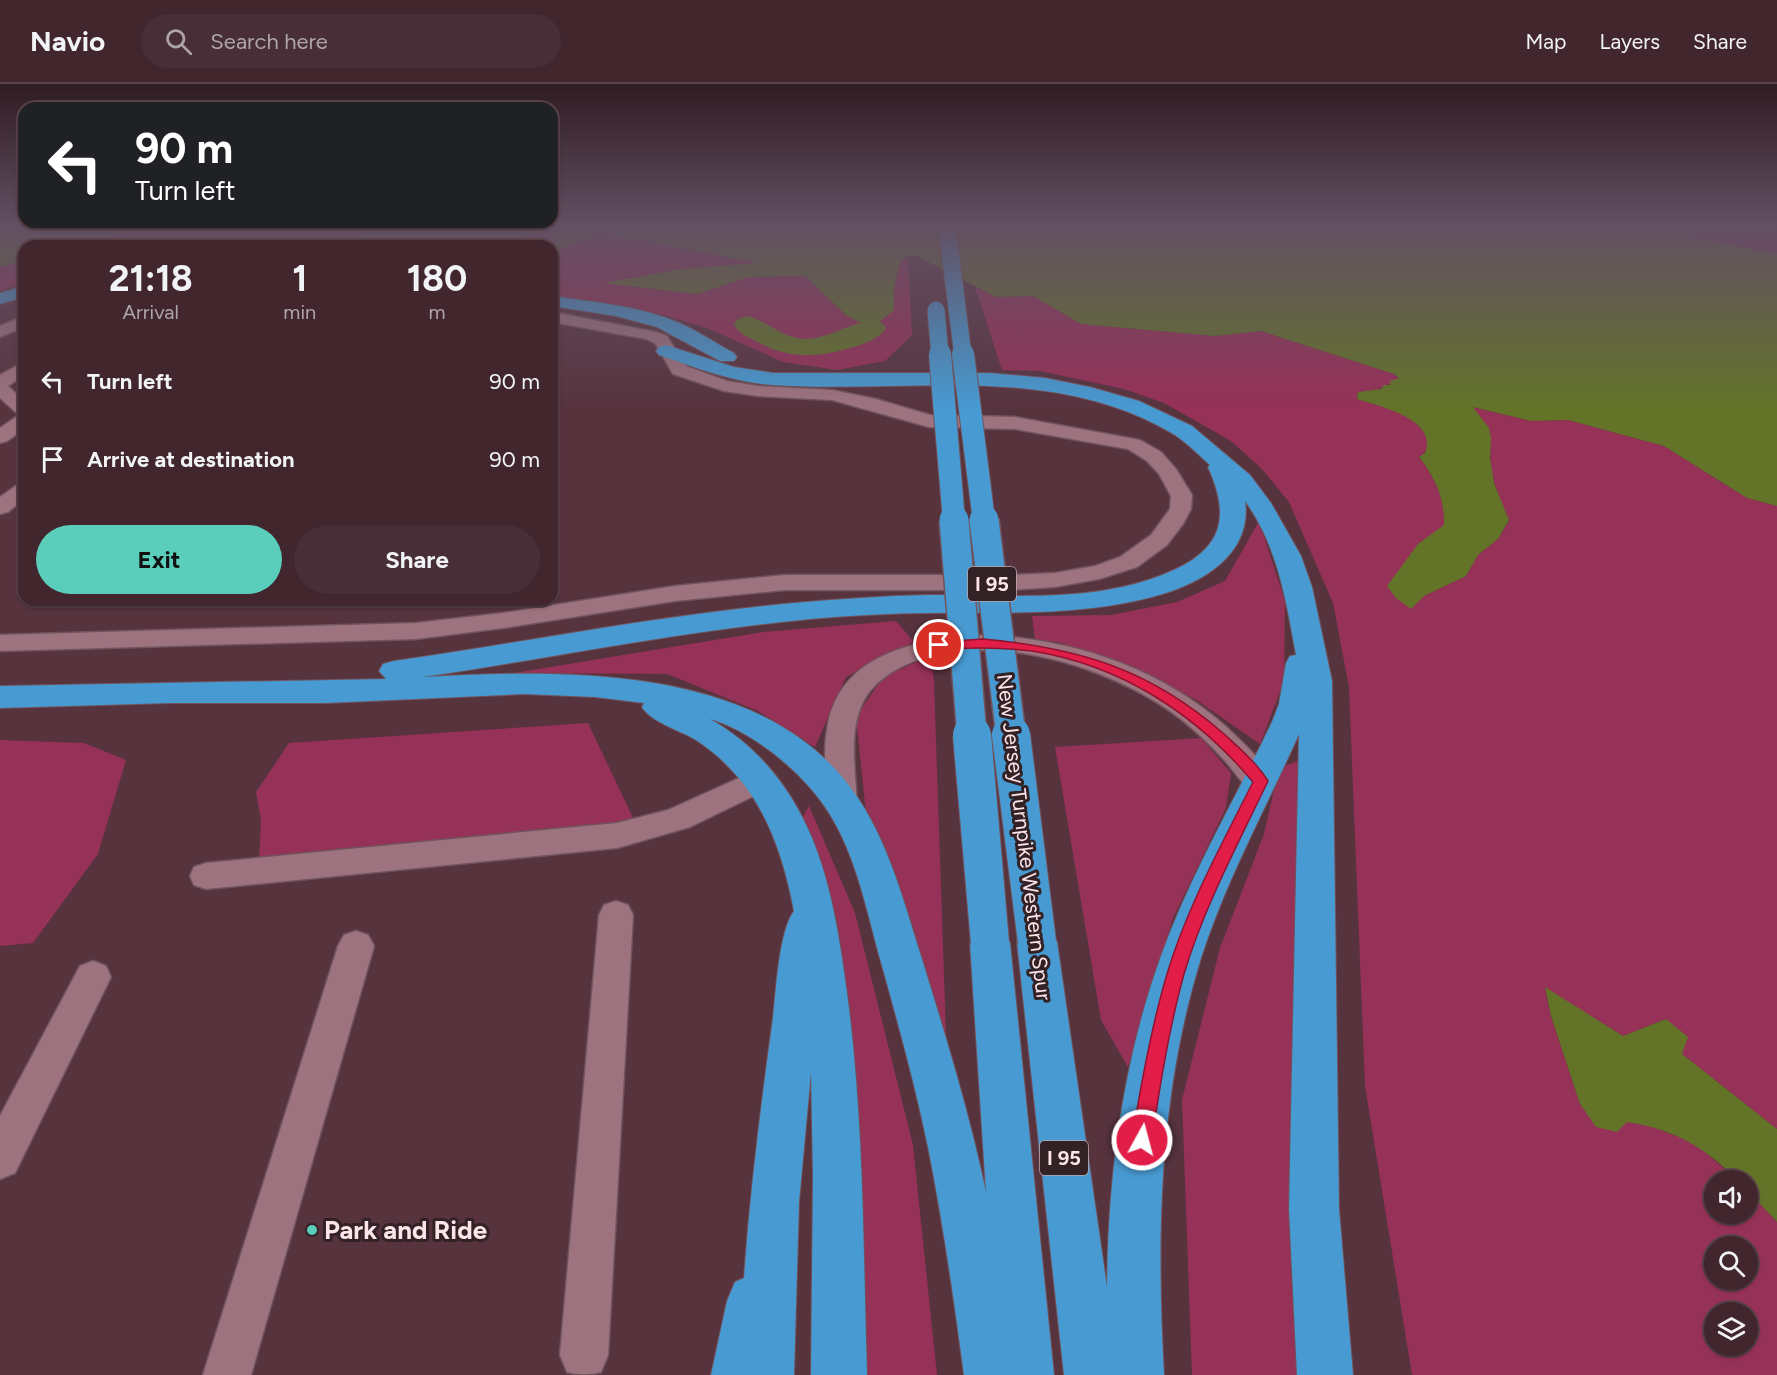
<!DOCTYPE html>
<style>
:root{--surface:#41262e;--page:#482e36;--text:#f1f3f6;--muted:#aea5aa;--line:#5a434a;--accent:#5bcebb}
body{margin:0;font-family:Figtree,sans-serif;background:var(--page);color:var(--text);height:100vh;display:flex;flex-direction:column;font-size:22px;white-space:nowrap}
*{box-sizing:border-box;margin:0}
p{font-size:20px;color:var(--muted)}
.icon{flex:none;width:33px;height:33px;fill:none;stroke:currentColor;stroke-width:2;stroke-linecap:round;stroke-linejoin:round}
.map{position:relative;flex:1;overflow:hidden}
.sheet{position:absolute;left:18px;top:156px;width:540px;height:366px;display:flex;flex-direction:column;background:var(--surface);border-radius:18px;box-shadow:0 2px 4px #0004,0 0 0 2px var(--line)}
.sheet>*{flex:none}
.hud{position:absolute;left:18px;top:18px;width:540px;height:126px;border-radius:18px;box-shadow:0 2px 4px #0004,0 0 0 2px var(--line);background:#202124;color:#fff;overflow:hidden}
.controls{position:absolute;left:1704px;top:1086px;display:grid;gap:12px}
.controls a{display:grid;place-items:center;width:54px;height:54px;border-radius:50%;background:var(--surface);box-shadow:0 2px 4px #0004,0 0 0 2px var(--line);font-size:30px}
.pin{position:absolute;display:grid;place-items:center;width:51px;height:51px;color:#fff;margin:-26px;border:3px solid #fff;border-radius:50%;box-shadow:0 2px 6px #0007}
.me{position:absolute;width:66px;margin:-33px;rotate:7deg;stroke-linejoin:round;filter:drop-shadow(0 0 4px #0008)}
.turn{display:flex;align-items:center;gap:21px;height:126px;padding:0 18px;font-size:27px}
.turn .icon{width:78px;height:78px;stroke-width:2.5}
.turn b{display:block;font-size:42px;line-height:51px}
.eta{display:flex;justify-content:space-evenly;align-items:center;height:102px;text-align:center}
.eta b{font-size:36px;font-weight:700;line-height:42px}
.action{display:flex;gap:12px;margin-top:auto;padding:12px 18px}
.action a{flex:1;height:69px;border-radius:36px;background:var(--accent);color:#111;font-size:24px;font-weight:700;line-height:69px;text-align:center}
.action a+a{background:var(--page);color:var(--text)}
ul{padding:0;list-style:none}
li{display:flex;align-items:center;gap:18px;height:78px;padding:0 18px}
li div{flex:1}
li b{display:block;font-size:22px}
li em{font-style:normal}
header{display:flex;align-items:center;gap:36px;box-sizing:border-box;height:84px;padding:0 30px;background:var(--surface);border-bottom:2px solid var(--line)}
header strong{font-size:28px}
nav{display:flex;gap:33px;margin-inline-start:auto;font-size:21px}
.search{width:420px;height:54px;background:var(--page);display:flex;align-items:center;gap:15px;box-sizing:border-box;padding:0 21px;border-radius:33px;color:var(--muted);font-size:22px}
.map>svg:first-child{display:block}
.green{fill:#963157;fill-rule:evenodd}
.water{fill:#637429}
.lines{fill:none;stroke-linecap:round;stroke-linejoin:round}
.river{fill:#637429;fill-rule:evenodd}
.minor-casing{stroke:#71535c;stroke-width:3}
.highway-casing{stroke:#71535c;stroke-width:2}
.minor{fill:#9d737f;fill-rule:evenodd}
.highway{fill:#479ad2;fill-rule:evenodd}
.highway-bridge-far3-casing{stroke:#71535c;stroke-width:19;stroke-linecap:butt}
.highway-bridge-far2-casing{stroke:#71535c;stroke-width:24;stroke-linecap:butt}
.highway-bridge-far1-casing{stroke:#71535c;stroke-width:32;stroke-linecap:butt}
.highway-bridge-casing{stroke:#71535c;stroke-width:40;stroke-linecap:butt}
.highway-bridge-far3{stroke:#479ad2;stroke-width:17}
.highway-bridge-far2{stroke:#479ad2;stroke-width:22}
.highway-bridge-far1{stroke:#479ad2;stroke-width:29}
.highway-bridge{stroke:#479ad2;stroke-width:38}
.route{fill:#e11d48;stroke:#92132f;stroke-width:1.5}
.poi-dot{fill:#5bcebb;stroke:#322125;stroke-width:2}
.labels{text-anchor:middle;stroke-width:6;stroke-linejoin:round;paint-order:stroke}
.shield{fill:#322125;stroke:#bfaaaf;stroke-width:1.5}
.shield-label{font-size:20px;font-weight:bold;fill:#fce4ea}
.street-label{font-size:21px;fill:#fce4ea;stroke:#322125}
.near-poi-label{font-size:26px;font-weight:bold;fill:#fce4ea;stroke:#322125;text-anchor:start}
</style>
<header>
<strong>Navio</strong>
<div class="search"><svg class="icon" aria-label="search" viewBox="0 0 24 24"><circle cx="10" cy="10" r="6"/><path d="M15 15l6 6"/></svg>Search here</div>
<nav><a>Map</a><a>Layers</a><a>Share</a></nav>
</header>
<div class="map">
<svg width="1777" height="1291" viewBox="0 0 1777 1291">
<rect width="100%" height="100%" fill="#57333e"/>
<!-- green -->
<g class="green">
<polygon points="141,143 575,143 761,180 681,185 606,199 697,210 748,193 805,192 847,232 894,225 894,204 900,179 908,172 912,251 885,277 837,286 783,278 707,244 660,230 552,212 552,162 250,162 226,158 195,162 74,162"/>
<polygon points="1576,143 1777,143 1777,169 1647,146"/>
<polygon points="24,176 24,199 0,207 0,183"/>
<path d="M975,203L996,213L1033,212L1082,240L1215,252L1261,247L1394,290L1399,294C1385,304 1375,307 1358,308L1357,315C1380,322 1422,330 1428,358C1429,365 1425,369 1419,373C1435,393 1445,415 1445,441L1418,460L1424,512L1466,492L1478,471L1498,455L1509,437C1504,424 1497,410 1494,397C1485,362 1500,354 1472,323L1531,337L1568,336L1664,362L1747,414L1777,422V1045L1682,970L1666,935L1623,952L1545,904L1551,932L1580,1020L1627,1038L1650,1042L1695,1059L1737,1096H1714V1130H1748V1107L1777,1138V1291H1412L1365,1002L1349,603L1333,519L1289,418L1261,384L1231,357L1164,319L1124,305L1040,287L1002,286ZM1714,1162H1748V1196H1714ZM1714,1228H1748V1262H1714Z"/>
<polygon points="1259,437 1285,517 1284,597 1260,660 1195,615 1058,558 1035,556 1032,532 1111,531 1177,518 1225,497"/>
<polygon points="896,537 914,558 846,593 815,663 758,627 667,590 514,589 763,548"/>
<polygon points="930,572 934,597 947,981 866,729 856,633 883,593"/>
<polygon points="588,639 635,738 259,776 261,737 256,708 289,659"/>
<polygon points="1201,654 1231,689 1226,724 1173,834 1128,983 1101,936 1055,663"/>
<polygon points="0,656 84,659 126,676 98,770 33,859 0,862"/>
<polygon points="1303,675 1309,1291 1192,1291 1182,1016 1220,864 1264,750 1279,684"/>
<polygon points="809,722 855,829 913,1061 937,1291 860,1291 801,736"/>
</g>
<!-- water -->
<g class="water">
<polygon points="0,143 141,143 74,162 24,162 24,176 0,183"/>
<path d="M575,143H1667L1650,146L1777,169V422L1747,414L1664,362L1568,336L1531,337L1473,323L1489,344L1491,354L1490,374L1494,399L1509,436L1498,455L1478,471L1466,492L1424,512L1411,525L1396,514L1387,502L1418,460L1444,441C1445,415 1435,393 1419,373L1425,369C1439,336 1380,322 1357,315L1358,308L1381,305L1384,301H1390V297L1399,294L1394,290L1261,247L1215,252L1081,240L1033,212L996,213L917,172H908L900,179L894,204V226L871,244L847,232L805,192L748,193L697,210L604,199L681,185L758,179Z"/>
<path d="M1545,903L1623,952L1666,935L1688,953L1682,970L1777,1045V1138L1748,1107V1096H1737C1705,1063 1673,1045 1627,1038L1617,1048L1596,1043L1580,1020L1551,932Z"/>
</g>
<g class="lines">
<!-- river -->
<g class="river">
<path d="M406,143H545L541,148C507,157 474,154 439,155C417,156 395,159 373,160L364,158L361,153L364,148Z"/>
<polygon points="573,143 597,143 599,146 595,151 552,169 552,162 540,162 543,157"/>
<path d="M748,232C767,237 784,255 805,255C832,255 858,232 881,238L886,244C878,256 863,260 850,264C816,274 787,275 756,257C747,253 739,249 734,241L738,235Z"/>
</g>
<defs>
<g id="minor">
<polygon points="552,228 656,248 667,252 686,282 727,297 758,302 832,306 876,315 930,331 1015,333 1140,356 1161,368 1176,385 1192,411 1191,425 1183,440 1167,461 1137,483 1099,495 1055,503 1010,506 785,506 675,517 503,544 416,555 0,567 0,551 416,539 503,529 675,502 785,491 1010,491 1055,489 1095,482 1120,473 1151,451 1170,425 1171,412 1159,390 1147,377 1128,365 1015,345 929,343 832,316 758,312 724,307 673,290 655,259 646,255 552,238"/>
<polygon points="24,232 24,243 0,253 0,242"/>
<polygon points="24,278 24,291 8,302 24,317 24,345 7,357 0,359 0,344 19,331 0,314 0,291"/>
<polygon points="24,399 24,415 8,428 0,430 0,413 17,401"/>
<path d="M963,551C1064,550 1167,583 1239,655C1252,668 1266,681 1275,697L1271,705C1263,707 1256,709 1249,704C1240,698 1233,685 1225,677C1207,657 1187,638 1164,623C1092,575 955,537 881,596C844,625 855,679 857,720L853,728L842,732L831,728L827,720C826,695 823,670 827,646C837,575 903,560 963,551Z"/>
<polygon points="759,685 770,688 774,696 770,704 690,743 617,764 206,805 194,801 190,792 194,783 206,779 617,739 668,726"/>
<path d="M616,817L628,821L633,831L608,1271L601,1288C590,1291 578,1291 567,1288L560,1271L599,831L604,821Z"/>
<polygon points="356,847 368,851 374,862 251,1291 203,1291 338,862 344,851"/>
<polygon points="93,877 106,882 111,893 15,1089 0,1095 0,1032 80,882"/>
</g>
<g id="highway">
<polygon points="24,202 24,213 0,220 0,209"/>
<path d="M552,212C592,218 634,221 672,236C694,244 713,258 734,269L737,273L734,277H720L657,243L616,232L552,222Z"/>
<path d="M666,261L734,283L773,289H990L1045,294L1090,303L1139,317L1192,342L1250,391L1271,419L1301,472L1312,503L1332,597L1339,1125L1353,1291H1297L1289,1125L1299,650C1266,724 1226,796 1201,874C1159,1009 1156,1151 1164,1291H1064L1017,858L1023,846L1037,841L1051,846L1057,858L1107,1203C1108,1092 1123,977 1161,872C1190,791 1235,716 1272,638L1279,620L1286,579L1290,572L1296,571C1286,517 1278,462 1245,417C1252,464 1212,493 1172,507C1093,533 1011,528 929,529C898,529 866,531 834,533C695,544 559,573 422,593C557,586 747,579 843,694C885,744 902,812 921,872C945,950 969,1028 986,1108L970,859L976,847L990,842L1004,847L1010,859L1054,1291H964C954,1215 943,1138 928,1063C915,1000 898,939 881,878C867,829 857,773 829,729C806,691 753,647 710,635C758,662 791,704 812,754C832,803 840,857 847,909C864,1036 863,1163 867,1291H811L813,1092L811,988L799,1118L794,1291H711L727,1217L735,1198L744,1194C750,1107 761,1021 773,934C776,907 779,847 794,827C781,758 757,696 696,656C680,646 652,639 642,623L644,619L595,613L524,610L326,619H170L0,624V602L386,595L379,587L383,580L394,577C527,558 660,531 794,519C838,515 883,512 927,511C1013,510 1106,522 1184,481C1228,457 1226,423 1208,383L1210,381C1199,371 1187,359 1175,351C1053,277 908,310 773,301C733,298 697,284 659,271L656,267L659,263Z"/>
</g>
</defs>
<!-- minor casing -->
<use href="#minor" class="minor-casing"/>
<!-- highway casing -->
<use href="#highway" class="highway-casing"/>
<!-- minor -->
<use href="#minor" class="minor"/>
<!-- highway -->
<use href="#highway" class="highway"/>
<defs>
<g id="highway-bridge-far3">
<polyline points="947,143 963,272"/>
<polyline points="936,226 940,272"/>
</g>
<g id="highway-bridge-far2">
<polyline points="940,270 954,437"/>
<polyline points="963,270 984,437"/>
</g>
<g id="highway-bridge-far1">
<polyline points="954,436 972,652"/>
<polyline points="984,436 1011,652"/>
</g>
<g id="highway-bridge">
<polyline points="972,651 990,859"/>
<polyline points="1011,651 1037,858"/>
</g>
</defs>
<!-- highway-bridge-far3 casing -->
<use href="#highway-bridge-far3" class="highway-bridge-far3-casing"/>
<!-- highway-bridge-far2 casing -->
<use href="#highway-bridge-far2" class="highway-bridge-far2-casing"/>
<!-- highway-bridge-far1 casing -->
<use href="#highway-bridge-far1" class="highway-bridge-far1-casing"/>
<!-- highway-bridge casing -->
<use href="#highway-bridge" class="highway-bridge-casing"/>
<!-- highway-bridge-far3 -->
<use href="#highway-bridge-far3" class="highway-bridge-far3"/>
<!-- highway-bridge-far2 -->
<use href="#highway-bridge-far2" class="highway-bridge-far2"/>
<!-- highway-bridge-far1 -->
<use href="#highway-bridge-far1" class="highway-bridge-far1"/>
<!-- highway-bridge -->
<use href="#highway-bridge" class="highway-bridge"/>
</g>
<!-- sky -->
<linearGradient id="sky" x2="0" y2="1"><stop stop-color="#301c22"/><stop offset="0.44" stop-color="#635063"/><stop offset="1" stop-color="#635063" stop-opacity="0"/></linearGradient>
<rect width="1777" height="324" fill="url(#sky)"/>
<!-- route -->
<path class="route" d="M983,555C1079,564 1150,585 1224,650C1239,664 1257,679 1268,697C1238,760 1204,823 1184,890C1169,944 1160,999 1152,1056L1149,1062L1142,1065L1135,1062L1132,1056C1141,999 1151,944 1167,890C1187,823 1222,760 1253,698C1196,630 1121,581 1032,567C1006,564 980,563 954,565C946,565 938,567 933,561L939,558Z"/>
<!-- markers -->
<circle class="poi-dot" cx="312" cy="1146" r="6"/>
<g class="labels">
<!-- shield labels -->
<g class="shield">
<rect x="968" y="483" width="48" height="34" rx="4.5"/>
<rect x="1040" y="1057" width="48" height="34" rx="4.5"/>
</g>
<g class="shield-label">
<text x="992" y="507">I 95</text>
<text x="1064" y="1081">I 95</text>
</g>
<!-- street labels -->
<g class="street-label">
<text transform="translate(1024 753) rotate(83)" y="7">New Jersey Turnpike Western Spur</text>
</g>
<!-- near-poi labels -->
<g class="near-poi-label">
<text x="324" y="1155">Park and Ride</text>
</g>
</g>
</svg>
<div class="controls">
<a><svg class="icon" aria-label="sound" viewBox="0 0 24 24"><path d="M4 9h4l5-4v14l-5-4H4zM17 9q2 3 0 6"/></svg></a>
<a><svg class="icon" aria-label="search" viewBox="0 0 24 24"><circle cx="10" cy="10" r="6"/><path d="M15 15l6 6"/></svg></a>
<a><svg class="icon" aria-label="layers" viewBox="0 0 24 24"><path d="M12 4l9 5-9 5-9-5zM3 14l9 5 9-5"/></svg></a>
</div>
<div class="pin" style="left:939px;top:561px;background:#d93025"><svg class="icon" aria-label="arrive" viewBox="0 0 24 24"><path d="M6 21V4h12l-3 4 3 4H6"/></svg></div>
<svg class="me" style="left:1142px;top:1056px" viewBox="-20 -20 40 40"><circle r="17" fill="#e11d48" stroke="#fff" stroke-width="3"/><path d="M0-11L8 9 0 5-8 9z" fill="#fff"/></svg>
<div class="hud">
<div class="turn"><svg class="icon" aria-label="left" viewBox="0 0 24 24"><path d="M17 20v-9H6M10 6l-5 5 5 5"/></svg><div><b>90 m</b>Turn left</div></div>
</div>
<section class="sheet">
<div class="eta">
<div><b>21:18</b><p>Arrival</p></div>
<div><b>1</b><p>min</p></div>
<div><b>180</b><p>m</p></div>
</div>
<ul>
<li><svg class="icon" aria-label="left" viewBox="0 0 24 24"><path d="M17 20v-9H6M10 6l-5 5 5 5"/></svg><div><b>Turn left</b></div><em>90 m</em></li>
<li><svg class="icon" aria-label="arrive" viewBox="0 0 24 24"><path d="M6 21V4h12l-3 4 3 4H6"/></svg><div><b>Arrive at destination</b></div><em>90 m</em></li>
</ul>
<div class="action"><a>Exit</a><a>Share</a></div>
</section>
</div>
